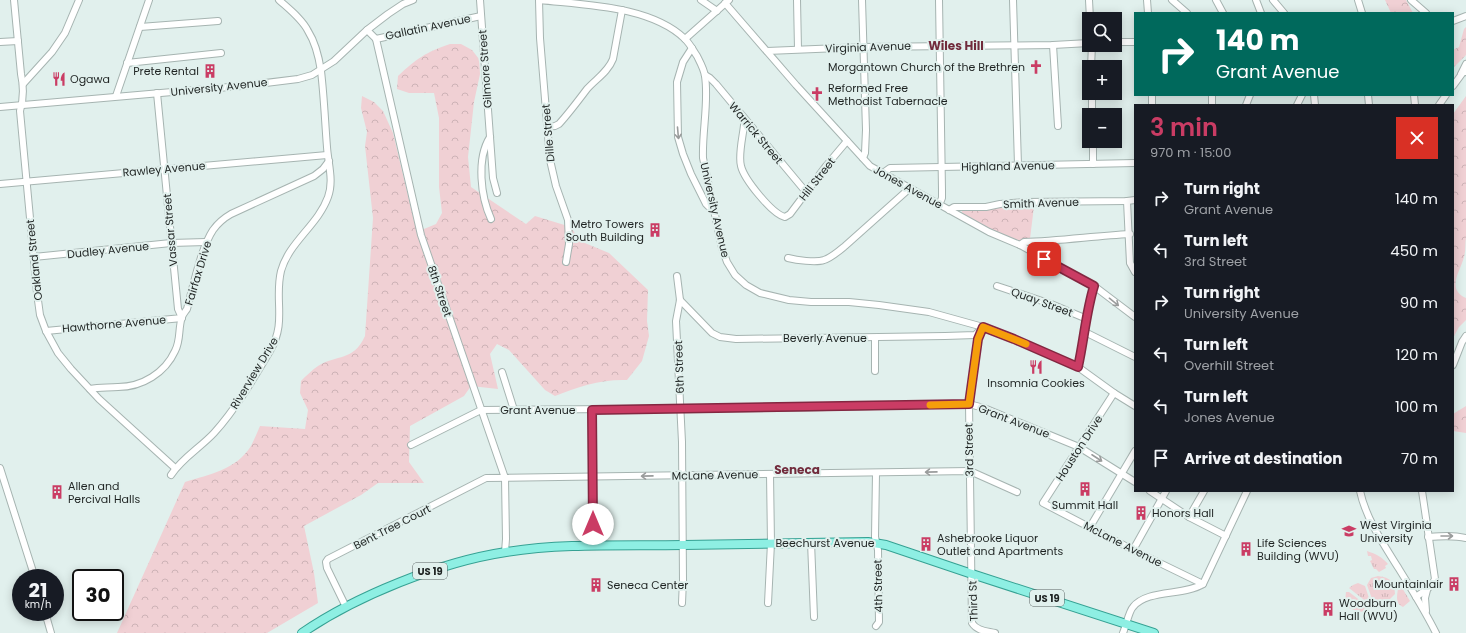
<!DOCTYPE html>
<meta charset="utf-8">
<style>
:root{--surface:#171b24;--page:#242831;--text:#f1f3f6;--muted:#9ea1a6;--accent:#ca3c64}
body{margin:0;font-family:Poppins,sans-serif;background:var(--page);color:var(--text);height:100vh;display:flex;flex-direction:column;font-size:15px;white-space:nowrap}
*{box-sizing:border-box;margin:0}
p{font-size:13px;color:var(--muted)}
.icon{flex:none;width:22px;height:22px;fill:none;stroke:currentColor;stroke-width:2;stroke-linecap:round;stroke-linejoin:round}
.map{position:relative;flex:1;overflow:hidden}
.drawer{position:absolute;left:1134px;top:104px;width:320px;height:388px;display:flex;flex-direction:column;background:var(--surface);border-radius:0px;box-shadow:0 2px 10px #0003}
.drawer>*{flex:none}
.banner{position:absolute;left:1134px;top:12px;width:320px;height:84px;border-radius:0px;box-shadow:0 2px 10px #0003;background:#00695c;color:#fff;overflow:hidden}
.controls{position:absolute;left:1082px;top:12px;display:grid;gap:8px}
.controls a{display:grid;place-items:center;width:40px;height:40px;border-radius:0px;background:var(--surface);box-shadow:0 2px 10px #0003;font-size:20px}
.speed{position:absolute;left:12px;top:569px;display:flex;gap:8px;font-size:20px;font-weight:700;text-align:center}
.speed>*{display:grid;place-content:center;width:52px;height:52px;border-radius:50%;background:var(--surface);box-shadow:0 2px 10px #0003;line-height:1}
.speed small{font-size:10px;font-weight:400}
.speed .limit{border:2px solid #111;border-radius:6px;background:#fff;color:#111}
.pin{position:absolute;display:grid;place-items:center;width:34px;height:34px;color:#fff;margin:-17px;border-radius:8px;box-shadow:0 2px 6px #0006}
.me{position:absolute;width:44px;margin:-22px;rotate:0deg;stroke-linejoin:round;filter:drop-shadow(0 0 3px #0008)}
.turn{display:flex;align-items:center;gap:14px;height:84px;padding:0 16px;font-size:18px}
.turn .icon{width:52px;height:52px;stroke-width:2.5}
.turn b{display:block;font-size:28px;line-height:34px}
.round{display:grid;place-items:center;flex:none;width:42px;height:42px;border-radius:0px;background:var(--page)}
.headline{display:flex;align-items:center;justify-content:space-between;height:68px;padding:0 16px}
h1{font-size:24px;font-weight:600;line-height:30px;color:var(--accent)}
ul{padding:0;list-style:none}
li{display:flex;align-items:center;gap:12px;height:52px;padding:0 16px}
li div{flex:1}
li b{display:block;font-size:15px}
li em{font-style:normal}
.map>svg:first-child{display:block}
.grass{fill:url(#grass-tufts)}
.forest{fill:url(#forest-crowns)}
.lines{fill:none;stroke-linecap:round;stroke-linejoin:round}
.minor-casing{stroke:#a6b4b1;stroke-width:8}
.major-casing{stroke:#36a193;stroke-width:10}
.minor{stroke:#fff;stroke-width:6}
.major{stroke:#8eefe3;stroke-width:8}
.oneway{stroke:#9a9c9c}
.route-casing{stroke:#832741;stroke-width:10}
.route{stroke:#ca3c64;stroke-width:7}
.slow{stroke:#f59e0b;stroke-width:7}
.labels{text-anchor:middle;stroke-width:4;stroke-linejoin:round;paint-order:stroke}
.shield{fill:#e1f0ed;stroke:#596160;stroke-width:1}
.shield-label{font-size:10px;font-weight:bold;fill:#1f2423}
.street-label{font-size:11px;fill:#1f2423;stroke:#e1f0ed}
.poi-label{font-size:11px;fill:#1f2423;stroke:#e1f0ed;text-anchor:start}
.neighbourhood-label{font-size:12px;font-weight:bold;fill:#712b3c;stroke:#e1f0ed}
</style>
<div class="map">
<svg width="1466" height="633" viewBox="0 0 1466 633">
<defs>
<pattern id="grass-tufts" width="24" height="20" patternUnits="userSpaceOnUse"><rect width="24" height="20" fill="#f0d0d4"/><path d="M3 7l-1-3M5 7V3M7 7l1-3M15 17l-1-3M17 17v-4M19 17l1-3" fill="none" stroke="#cdb2b6"/></pattern>
<pattern id="forest-crowns" width="20" height="18" patternUnits="userSpaceOnUse"><rect width="20" height="18" fill="#f0d0d4"/><path d="M2 6a3 3 0 1 1 6 0M12 15a3 3 0 1 1 6 0" fill="none" stroke="#cdb2b6"/></pattern>
</defs>
<rect width="100%" height="100%" fill="#e1f0ed"/>
<!-- grass -->
<g class="grass">
<path d="M1367,551C1376,554 1382,557 1388,564L1385,566L1386,568L1379,572L1376,569H1374L1370,561L1372,560L1371,556H1368Z"/>
<path d="M1378,576C1391,578 1394,581 1395,594L1386,603L1375,607L1367,585L1371,578Z"/>
<polygon points="1358,583 1365,586 1370,601 1368,603 1349,588 1353,585"/>
<path d="M1401,586L1410,601L1403,607C1395,604 1397,595 1398,589Z"/>
<polygon points="1346,592 1349,592 1366,605 1365,611 1360,612 1349,608 1345,601"/>
</g>
<!-- forest -->
<g class="forest">
<polygon points="1385,0 1406,0 1413,13 1391,13"/>
<polygon points="1466,27 1466,55 1453,68 1453,50 1459,47 1464,29"/>
<path d="M450,44H461L472,50L479,59L480,74L474,102L468,157L471,187L526,224L535,216L571,227L580,241L609,253L648,290L647,321L649,336L642,361L627,380C602,379 577,387 555,396L545,390L509,350L497,344L490,354L498,389L471,386L464,396L410,426L409,462L424,483H378L361,495L304,526L314,573L318,603L267,633H117L185,482C210,474 236,470 251,446C254,440 257,433 260,426L305,429L308,410L300,393L301,381C306,376 312,370 318,366C337,354 353,362 365,336L373,218L365,146L367,132L361,108L362,96L374,102L383,111L393,133L414,221L424,229L436,224L442,213L439,187V118L434,93H409L397,89L398,76C416,59 426,52 450,44Z"/>
<path d="M1466,96V237C1465,243 1466,250 1464,257C1460,272 1446,289 1466,298V320L1459,327L1453,338V114Z"/>
<polygon points="1034,206 1030,239 1019,243 995,232 963,215 961,209"/>
<polygon points="1466,406 1466,433 1453,431 1453,414"/>
</g>
<g class="lines">
<defs>
<g id="minor">
<path d="M14,0L21,74C24,88 24,98 20,111L37,293L40,315L46,331L58,353L71,369L99,399L175,468"/>
<polyline points="480,0 493,178 497,193"/>
<polyline points="539,0 540,38 550,160 556,186 568,220 569,244 566,262"/>
<path d="M540,0C585,5 651,6 685,39C690,44 693,50 697,56C700,62 704,69 705,76C709,102 702,131 703,158L722,248L727,262L735,275L746,285L760,293L789,300L811,302H849L879,305L929,312L983,327L1014,339L1078,367L1114,393L1135,406"/>
<polyline points="701,0 717,11"/>
<polyline points="797,0 798,49"/>
<polyline points="862,0 866,130 865,153 863,158"/>
<polyline points="939,0 942,190 942,198 939,205"/>
<polyline points="1013,0 1018,165"/>
<polyline points="1089,0 1090,19"/>
<polyline points="1147,0 1148,13"/>
<polyline points="1172,0 1187,13"/>
<polyline points="1216,0 1223,13"/>
<polyline points="1256,0 1261,13"/>
<polyline points="1273,0 1284,13"/>
<polyline points="1358,0 1362,13"/>
<polyline points="1411,0 1426,13"/>
<polyline points="725,3 796,85 870,166 989,232 1020,245 1094,286 1135,317"/>
<polyline points="1453,21 1466,16"/>
<polyline points="140,27 218,21"/>
<polyline points="367,30 376,39 421,235 505,478 506,539 505,552"/>
<polyline points="376,39 481,16"/>
<polyline points="685,39 729,0"/>
<polyline points="0,42 18,41"/>
<polyline points="1115,42 1135,42"/>
<polyline points="1053,45 1058,126"/>
<polyline points="692,48 683,62 677,82 678,137 683,154 691,174 706,204 709,207 713,207"/>
<polyline points="767,51 864,47 1053,45 1089,43"/>
<polyline points="127,63 221,53"/>
<polyline points="1091,67 1092,45"/>
<polyline points="1461,74 1466,64"/>
<polyline points="705,75 710,78 716,84 806,192"/>
<polyline points="23,84 52,52 65,33 79,0"/>
<polyline points="1453,86 1464,71 1466,72"/>
<polyline points="1092,93 1092,115"/>
<polyline points="1152,95 1152,105"/>
<polyline points="1212,95 1212,105"/>
<polyline points="1314,95 1315,105"/>
<polyline points="1368,95 1369,105"/>
<polyline points="1414,95 1415,105"/>
<polyline points="116,96 149,0"/>
<polyline points="1246,105 1250,95"/>
<polyline points="1297,105 1302,95"/>
<polyline points="1439,105 1446,95"/>
<polyline points="0,107 241,86 298,79 312,75 334,61 367,30 388,14 403,4 413,0"/>
<path d="M746,121L744,125C743,136 738,155 741,166C744,179 772,214 785,217L790,214L826,166L847,141"/>
<path d="M547,127L555,126L559,124C569,113 578,101 587,89C596,79 608,72 613,59L622,10"/>
<path d="M490,137C476,159 481,197 491,219"/>
<polyline points="1093,141 1093,164"/>
<polyline points="883,173 890,168 1135,163"/>
<polyline points="0,184 327,155"/>
<polyline points="1127,201 1130,263 1135,272"/>
<polyline points="949,210 954,207 986,207 1000,204 1024,202 1127,201 1135,200"/>
<path d="M1020,245L1024,242C1059,241 1094,236 1130,234"/>
<polyline points="34,257 171,243 206,242"/>
<path d="M788,258C796,260 816,263 824,260C831,258 839,251 845,246L910,188"/>
<polyline points="677,276 680,300 676,321 682,442 683,580 682,603"/>
<polyline points="997,286 1051,304 1087,319"/>
<polyline points="680,300 712,333 720,337 736,339 945,336 975,335 982,328"/>
<path d="M983,327L978,339L969,404L972,623C977,631 987,631 995,633"/>
<polyline points="46,331 182,318 178,309 157,93"/>
<polyline points="1085,332 1135,357"/>
<polyline points="875,338 875,371"/>
<polyline points="1453,365 1462,342 1466,336"/>
<path d="M1078,367C1084,340 1086,312 1094,286"/>
<polyline points="502,372 514,410"/>
<path d="M90,389C100,387 108,388 118,387C142,387 165,373 175,351C181,340 178,328 182,317C183,314 185,312 187,309C193,287 201,248 213,230C218,223 224,218 231,214L314,176L323,169L329,161"/>
<polyline points="1114,393 1043,503 1133,550 1203,584"/>
<polyline points="592,410 593,546"/>
<polyline points="411,445 481,410 780,408 969,404 984,408 1079,447 1135,482"/>
<polyline points="0,468 35,578"/>
<polyline points="876,473 875,537 878,550 879,622 876,626"/>
<path d="M171,475C182,458 200,448 214,433C235,410 254,378 270,351C287,322 274,300 281,271C289,242 318,225 328,197C334,181 328,163 327,147C325,122 324,96 321,71C319,58 315,42 308,31C302,19 289,9 279,0"/>
<polyline points="1150,491 1189,517 1226,536"/>
<path d="M1360,491C1366,519 1384,545 1399,569C1412,590 1425,611 1436,633"/>
<polyline points="1189,517 1204,491"/>
<polyline points="1090,527 1135,451"/>
<path d="M1428,537C1441,536 1453,535 1466,538"/>
<polyline points="811,542 814,617"/>
<polyline points="1133,550 1166,491"/>
<path d="M1416,597C1424,591 1431,588 1435,579L1422,491"/>
<polyline points="768,603 771,543 770,474"/>
<polyline points="346,607 327,568 326,562 328,559 486,478 970,471 1017,492"/>
<polyline points="1426,611 1425,598 1427,590"/>
<polyline points="45,612 51,633"/>
<path d="M1123,633C1126,626 1129,611 1133,607C1147,589 1184,596 1203,584L1247,491"/>
</g>
<path id="major" d="M302,633C356,596 440,562 506,552C564,543 625,546 684,545C745,544 807,543 868,542L886,545L972,574L1154,633"/>
</defs>
<!-- minor casing -->
<use href="#minor" class="minor-casing"/>
<!-- major casing -->
<use href="#major" class="major-casing"/>
<!-- minor -->
<use href="#minor" class="minor"/>
<!-- major -->
<use href="#major" class="major"/>
</g>
<!-- one-way arrows -->
<defs><path id="oneway-shaft" d="M-6 0H5M1.5-3L5.5 0L1.5 3" fill="none" stroke-width="1.6" stroke-linecap="round" stroke-linejoin="round"/></defs>
<g class="oneway">
<use href="#oneway-shaft" transform="translate(678 133) rotate(85)"/>
<use href="#oneway-shaft" transform="translate(1114 302) rotate(39)"/>
<use href="#oneway-shaft" transform="translate(1097 458) rotate(33)"/>
<use href="#oneway-shaft" transform="translate(931 472) rotate(179)"/>
<use href="#oneway-shaft" transform="translate(647 476) rotate(179)"/>
<use href="#oneway-shaft" transform="translate(1447 536)"/>
</g>
<g class="lines">
<defs>
<path id="route" d="M593,524L592,410L969,404L978,339L983,327L1014,339L1078,367C1084,340 1086,312 1094,286L1044,259"/>
</defs>
<!-- route casing -->
<use href="#route" class="route-casing"/>
<!-- route -->
<use href="#route" class="route"/>
<!-- slow -->
<polyline class="slow" points="930,405 969,404 978,339 983,327 1026,344"/>
</g>
<!-- icons -->
<defs>
<symbol id="church-bare" viewBox="-9 -9 18 18"><path d="M-1.2-6h2.4v3.5h3.3v2.4h-3.3V6h-2.4V-.1h-3.3v-2.4h3.3Z" fill="#ca3c64" stroke="#e1f0ed" stroke-width="2.5" paint-order="stroke"/></symbol>
<symbol id="building-bare" viewBox="-9 -9 18 18"><path d="M-4-6H4V6H1V3H-1V6H-4ZM-2.5-4.3h1.7v1.8h-1.7ZM.8-4.3h1.7v1.8H.8ZM-2.5-1h1.7V.8h-1.7ZM.8-1h1.7V.8H.8Z" fill="#ca3c64" stroke="#e1f0ed" stroke-width="2.5" paint-order="stroke"/></symbol>
<symbol id="restaurant-bare" viewBox="-9 -9 18 18"><path d="M-5-6h1v4h1v-4h1v4h1v-4h1v5L-1.5 .5V6h-2V.5L-5-1ZM5-6V6H3V1.5H1.5Q1.5-4 5-6Z" fill="#ca3c64" stroke="#e1f0ed" stroke-width="2.5" paint-order="stroke"/></symbol>
<symbol id="university-bare" viewBox="-9 -9 18 18"><path d="M0-5L7-2L0 1L-7-2ZM-4 1L0 2.5L4 1V4Q0 6-4 4Z" fill="#ca3c64" stroke="#e1f0ed" stroke-width="2.5" paint-order="stroke"/></symbol>
</defs>
<g fill-rule="evenodd">
<use href="#church-bare" x="1026" y="57" width="20" height="20"/>
<use href="#building-bare" x="200" y="61" width="20" height="20"/>
<use href="#restaurant-bare" x="49" y="69" width="20" height="20"/>
<use href="#church-bare" x="807" y="84" width="20" height="20"/>
<use href="#building-bare" x="645" y="220" width="20" height="20"/>
<use href="#restaurant-bare" x="1026" y="357" width="20" height="20"/>
<use href="#building-bare" x="1075" y="479" width="20" height="20"/>
<use href="#building-bare" x="47" y="482" width="20" height="20"/>
<use href="#building-bare" x="1131" y="503" width="20" height="20"/>
<use href="#university-bare" x="1339" y="521" width="20" height="20"/>
<use href="#building-bare" x="916" y="534" width="20" height="20"/>
<use href="#building-bare" x="1236" y="539" width="20" height="20"/>
<use href="#building-bare" x="1444" y="574" width="20" height="20"/>
<use href="#building-bare" x="586" y="575" width="20" height="20"/>
<use href="#building-bare" x="1318" y="599" width="20" height="20"/>
</g>
<g class="labels">
<!-- shield labels -->
<g class="shield">
<rect x="413" y="563" width="34" height="16" rx="3"/>
<rect x="1030" y="590" width="34" height="16" rx="3"/>
</g>
<g class="shield-label">
<text x="430" y="575">US 19</text>
<text x="1047" y="602">US 19</text>
</g>
<!-- street labels -->
<g class="street-label">
<text transform="translate(428 27) rotate(-12)" y="4">Gallatin Avenue</text>
<text transform="translate(868 47) rotate(-2)" y="4">Virginia Avenue</text>
<text transform="translate(485 69) rotate(-94)" y="4">Gilmore Street</text>
<text transform="translate(219 87) rotate(-6)" y="4">University Avenue</text>
<text transform="translate(548 133) rotate(-95)" y="4">Dille Street</text>
<text transform="translate(756 133) rotate(50)" y="4">Warrick Street</text>
<text transform="translate(1008 166) rotate(-1)" y="4">Highland Avenue</text>
<text transform="translate(164 169) rotate(-5)" y="4">Rawley Avenue</text>
<text transform="translate(817 179) rotate(-52)" y="4">Hill Street</text>
<text transform="translate(908 187) rotate(29)" y="4">Jones Avenue</text>
<text transform="translate(1041 203) rotate(-2)" y="4">Smith Avenue</text>
<text transform="translate(715 210) rotate(77)" y="4">University Avenue</text>
<text transform="translate(170 230) rotate(-95)" y="4">Vassar Street</text>
<text transform="translate(108 250) rotate(-6)" y="4">Dudley Avenue</text>
<text transform="translate(34 260) rotate(-96)" y="4">Oakland Street</text>
<text transform="translate(198 273) rotate(-73)" y="4">Fairfax Drive</text>
<text transform="translate(440 291) rotate(71)" y="4">8th Street</text>
<text transform="translate(1042 302) rotate(20)" y="4">Quay Street</text>
<text transform="translate(114 324) rotate(-5)" y="4">Hawthorne Avenue</text>
<text x="825" y="342">Beverly Avenue</text>
<text transform="translate(679 367) rotate(-92)" y="4">6th Street</text>
<text transform="translate(254 373) rotate(-59)" y="4">Riverview Drive</text>
<text x="538" y="414">Grant Avenue</text>
<text transform="translate(1014 421) rotate(21)" y="4">Grant Avenue</text>
<text transform="translate(1079 448) rotate(-57)" y="4">Houston Drive</text>
<text transform="translate(969 450) rotate(-91)" y="4">3rd Street</text>
<text transform="translate(715 475) rotate(-1)" y="4">McLane Avenue</text>
<text transform="translate(392 527) rotate(-27)" y="4">Bent Tree Court</text>
<text x="825" y="547">Beechurst Avenue</text>
<text transform="translate(1123 544) rotate(27)" y="4">McLane Avenue</text>
<text transform="translate(878 586) rotate(-91)" y="4">4th Street</text>
<text transform="translate(973 601) rotate(-92)" y="4">Third St</text>
</g>
<!-- poi labels -->
<g class="poi-label">
<text x="1025" y="71" text-anchor="end">Morgantown Church of the Brethren</text>
<text x="199" y="75" text-anchor="end">Prete Rental</text>
<text x="70" y="83">Ogawa</text>
<text x="828" y="92">Reformed Free<tspan x="828" dy="13">Methodist Tabernacle</tspan></text>
<text x="644" y="228" text-anchor="end">Metro Towers<tspan x="644" dy="13">South Building</tspan></text>
<text x="1036" y="387" text-anchor="middle">Insomnia Cookies</text>
<text x="68" y="490">Allen and<tspan x="68" dy="13">Percival Halls</tspan></text>
<text x="1085" y="509" text-anchor="middle">Summit Hall</text>
<text x="1152" y="517">Honors Hall</text>
<text x="1360" y="529">West Virginia<tspan x="1360" dy="13">University</tspan></text>
<text x="937" y="542">Ashebrooke Liquor<tspan x="937" dy="13">Outlet and Apartments</tspan></text>
<text x="1257" y="547">Life Sciences<tspan x="1257" dy="13">Building (WVU)</tspan></text>
<text x="1443" y="588" text-anchor="end">Mountainlair</text>
<text x="607" y="589">Seneca Center</text>
<text x="1339" y="607">Woodburn<tspan x="1339" dy="13">Hall (WVU)</tspan></text>
</g>
<!-- neighbourhood labels -->
<g class="neighbourhood-label">
<text x="956" y="50">Wiles Hill</text>
<text x="797" y="474">Seneca</text>
</g>
</g>
</svg>
<div class="controls">
<a><svg class="icon" aria-label="search" viewBox="0 0 24 24"><circle cx="10" cy="10" r="6"/><path d="M15 15l6 6"/></svg></a>
<a>+</a>
<a>−</a>
</div>
<div class="speed"><div>21<small>km/h</small></div><div class="limit">30</div></div>
<div class="pin" style="left:1044px;top:259px;background:#d93025"><svg class="icon" aria-label="arrive" viewBox="0 0 24 24"><path d="M6 21V4h12l-3 4 3 4H6"/></svg></div>
<svg class="me" style="left:593px;top:524px" viewBox="-20 -20 40 40"><circle r="19" fill="#fff"/><path d="M0-13L10 11 0 6-10 11z" fill="#ca3c64"/></svg>
<div class="banner">
<div class="turn"><svg class="icon" aria-label="right" viewBox="0 0 24 24"><path d="M7 20v-9h11M14 6l5 5-5 5"/></svg><div><b>140 m</b>Grant Avenue</div></div>
</div>
<section class="drawer">
<div class="headline"><div><h1>3 min</h1><p>970 m · 15:00</p></div><a class="round" style="background:#d93025;color:#fff"><svg class="icon" aria-label="close" viewBox="0 0 24 24"><path d="M6 6l12 12M18 6L6 18"/></svg></a></div>
<ul>
<li><svg class="icon" aria-label="right" viewBox="0 0 24 24"><path d="M7 20v-9h11M14 6l5 5-5 5"/></svg><div><b>Turn right</b><p>Grant Avenue</p></div><em>140 m</em></li>
<li><svg class="icon" aria-label="left" viewBox="0 0 24 24"><path d="M17 20v-9H6M10 6l-5 5 5 5"/></svg><div><b>Turn left</b><p>3rd Street</p></div><em>450 m</em></li>
<li><svg class="icon" aria-label="right" viewBox="0 0 24 24"><path d="M7 20v-9h11M14 6l5 5-5 5"/></svg><div><b>Turn right</b><p>University Avenue</p></div><em>90 m</em></li>
<li><svg class="icon" aria-label="left" viewBox="0 0 24 24"><path d="M17 20v-9H6M10 6l-5 5 5 5"/></svg><div><b>Turn left</b><p>Overhill Street</p></div><em>120 m</em></li>
<li><svg class="icon" aria-label="left" viewBox="0 0 24 24"><path d="M17 20v-9H6M10 6l-5 5 5 5"/></svg><div><b>Turn left</b><p>Jones Avenue</p></div><em>100 m</em></li>
<li><svg class="icon" aria-label="arrive" viewBox="0 0 24 24"><path d="M6 21V4h12l-3 4 3 4H6"/></svg><div><b>Arrive at destination</b></div><em>70 m</em></li>
</ul>
</section>
</div>
